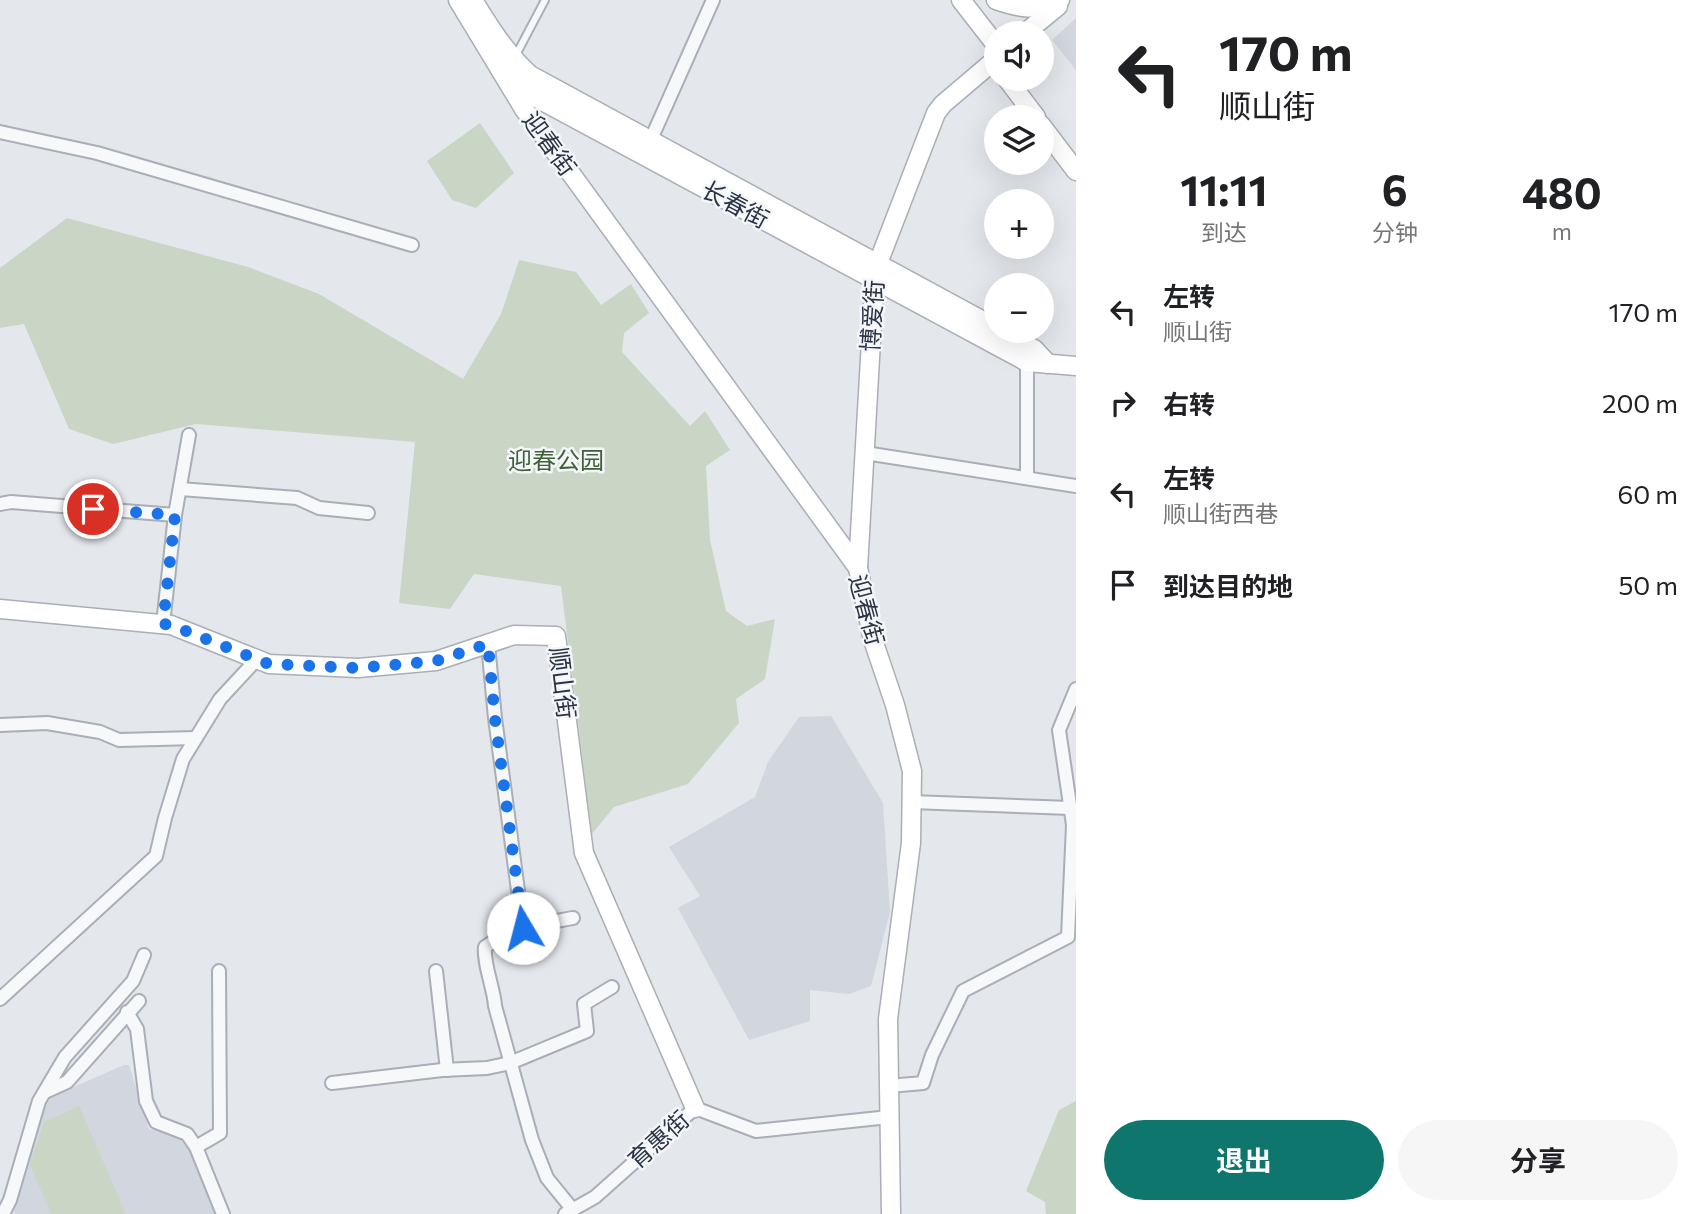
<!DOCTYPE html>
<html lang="zh">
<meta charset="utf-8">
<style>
:root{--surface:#fff;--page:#f6f6f6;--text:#202124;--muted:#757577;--accent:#0f766e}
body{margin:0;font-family:Commissioner,"Noto Sans SC",sans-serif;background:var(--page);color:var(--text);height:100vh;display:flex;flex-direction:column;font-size:26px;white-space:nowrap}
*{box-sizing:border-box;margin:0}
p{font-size:23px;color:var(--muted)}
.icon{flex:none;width:38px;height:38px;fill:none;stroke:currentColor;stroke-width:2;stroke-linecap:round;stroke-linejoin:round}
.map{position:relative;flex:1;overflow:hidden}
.sheet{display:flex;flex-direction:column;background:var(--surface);width:630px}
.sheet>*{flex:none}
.top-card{background:#fff;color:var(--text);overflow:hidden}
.fabs{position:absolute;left:984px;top:21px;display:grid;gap:14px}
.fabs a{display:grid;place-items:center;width:70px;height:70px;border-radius:50%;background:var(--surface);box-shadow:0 7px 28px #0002;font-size:35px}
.pin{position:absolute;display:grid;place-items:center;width:60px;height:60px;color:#fff;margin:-30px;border:4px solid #fff;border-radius:50%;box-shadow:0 2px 7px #0007}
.me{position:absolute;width:77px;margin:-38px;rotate:352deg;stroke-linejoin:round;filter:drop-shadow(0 0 5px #0008)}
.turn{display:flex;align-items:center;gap:24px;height:147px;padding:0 28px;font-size:32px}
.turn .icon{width:91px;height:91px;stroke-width:2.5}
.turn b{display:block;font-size:49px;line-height:60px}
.eta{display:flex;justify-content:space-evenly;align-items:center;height:119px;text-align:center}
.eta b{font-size:42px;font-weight:700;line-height:49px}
.cta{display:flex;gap:14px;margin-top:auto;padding:14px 28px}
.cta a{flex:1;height:80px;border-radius:42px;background:var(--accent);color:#fff;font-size:28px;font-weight:700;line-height:80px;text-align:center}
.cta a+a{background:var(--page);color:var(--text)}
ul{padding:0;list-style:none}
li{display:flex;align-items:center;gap:21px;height:91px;padding:0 28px}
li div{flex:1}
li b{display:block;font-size:26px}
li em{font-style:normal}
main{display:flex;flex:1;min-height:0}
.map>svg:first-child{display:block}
.built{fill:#d2d6de}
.green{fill:#c9d6c5}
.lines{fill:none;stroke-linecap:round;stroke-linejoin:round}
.lane-casing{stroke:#a9aeb7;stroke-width:10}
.street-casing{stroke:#a9aeb7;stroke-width:16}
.secondary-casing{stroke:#a9aeb7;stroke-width:21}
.lane{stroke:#f7f8fa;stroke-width:6}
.street{stroke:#f7f8fa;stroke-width:12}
.secondary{stroke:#fff;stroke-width:18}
.route{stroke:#1a73e8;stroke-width:12;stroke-dasharray:0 21.6}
.labels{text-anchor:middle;stroke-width:5;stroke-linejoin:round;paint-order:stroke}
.street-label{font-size:24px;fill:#2b3445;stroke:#f4f6f9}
.park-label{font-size:24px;fill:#3f6138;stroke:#f4f6f9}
</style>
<main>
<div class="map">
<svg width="1076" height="1214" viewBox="0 0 1076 1214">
<rect width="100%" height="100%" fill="#e4e7ec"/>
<!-- built -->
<g class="built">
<polygon points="1076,18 1076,70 1052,40"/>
<polygon points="831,716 883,803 890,912 871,986 849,994 810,990 810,1021 749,1040 678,908 700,896 669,847 755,797 768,762 799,717"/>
<polygon points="124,1065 129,1065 149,1129 187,1137 220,1214 15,1214 14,1211 46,1099"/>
</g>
<!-- green -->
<g class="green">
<polygon points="480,123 514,173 476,208 452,200 427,161"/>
<polygon points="67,218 248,267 319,294 463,379 501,314 519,260 576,272 601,305 631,284 649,313 624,333 622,352 690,426 705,411 730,450 706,466 710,540 726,611 747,626 775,619 765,679 736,699 739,723 688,784 614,807 592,834 561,586 474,574 450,609 399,603 415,442 196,424 113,444 69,429 24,324 0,328 0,268"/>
<polygon points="1076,1101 1076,1214 1046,1214 1045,1202 1026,1191 1059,1110"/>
<polygon points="79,1106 126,1214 51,1214 30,1165 44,1122"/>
</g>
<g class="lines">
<defs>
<polyline id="lane" points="516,55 545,0"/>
<g id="street">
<polyline points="0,132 97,153 412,245"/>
<polyline points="648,146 713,0"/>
<polyline points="865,453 1076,486"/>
<polyline points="1027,478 1027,362"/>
<polyline points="180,489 297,498 319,508 368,513"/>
<polyline points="0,504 11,502 175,515"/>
<polyline points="163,624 175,515 189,435"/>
<polyline points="488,644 495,718 523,928"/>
<polyline points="0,725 47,723 100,732 119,740 196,738"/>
<polyline points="912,802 1070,808"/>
<polyline points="436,971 447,1070"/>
<polyline points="0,999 156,856 165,818 183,759 220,699 257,659"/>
<polyline points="127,1012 137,1029 146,1101 156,1122 187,1134 196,1147 223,1214"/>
<polyline points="332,1083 442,1070 487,1068 510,1063 587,1031 584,1004 612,987"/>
<polyline points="889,1086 923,1083 932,1055 963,991 1068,937 1073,825 1059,730 1076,689"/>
<polyline points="45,1092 67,1082 139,1001"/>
<polyline points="196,1147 220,1133 219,971"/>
<path d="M573,1210L547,1178L532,1140L495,1006C494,988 483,964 485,947C511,928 542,924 573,918"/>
<polyline points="3,1214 10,1200 39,1101 65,1057 133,981 144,955"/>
<polyline points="565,1214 595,1197 695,1108 756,1131 889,1117"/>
</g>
<g id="secondary">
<polyline points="458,0 501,71 522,90 1027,362 1076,366"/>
<path d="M473,0C490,28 506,53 530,75L996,328"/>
<polyline points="961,0 996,45"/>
<path d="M996,0C1019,8 1037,12 1060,0"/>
<polyline points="1025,33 1058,6"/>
<polyline points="501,71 524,109 858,568 873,640 895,705 912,771 911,843 888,1019 891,1214"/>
<polyline points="1007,79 1036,117"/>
<polyline points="1041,125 1076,171"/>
<polyline points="1000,331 1034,349 1048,364"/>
<polyline points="858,568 875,271 936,113 943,104 996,59"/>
<polyline points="0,609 171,625 269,664 358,668 436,661 514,635 556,636 584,853 695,1108"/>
</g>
</defs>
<!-- lane casing -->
<use href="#lane" class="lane-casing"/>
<!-- street casing -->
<use href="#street" class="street-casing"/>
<!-- secondary casing -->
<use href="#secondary" class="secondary-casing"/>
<!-- lane -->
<use href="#lane" class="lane"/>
<!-- street -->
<use href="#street" class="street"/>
<!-- secondary -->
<use href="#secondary" class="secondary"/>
</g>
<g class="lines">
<!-- route -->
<polyline class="route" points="93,509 175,515 163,624 171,625 269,664 358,668 436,661 488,644 495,719 523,928"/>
</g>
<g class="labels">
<!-- street labels -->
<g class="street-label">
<text transform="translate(549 144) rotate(54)" y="8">迎春街</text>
<text transform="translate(735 205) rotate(28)" y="8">长春街</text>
<text transform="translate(873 316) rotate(-86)" y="8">博爱街</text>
<text transform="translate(866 610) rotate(75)" y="8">迎春街</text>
<text transform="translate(562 683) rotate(83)" y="8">顺山街</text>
<text transform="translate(659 1140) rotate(-42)" y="8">育惠街</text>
</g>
<!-- park labels -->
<g class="park-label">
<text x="556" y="469">迎春公园</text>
</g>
</g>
</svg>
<div class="fabs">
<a><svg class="icon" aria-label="sound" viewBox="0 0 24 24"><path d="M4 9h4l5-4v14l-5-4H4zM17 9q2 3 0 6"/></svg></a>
<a><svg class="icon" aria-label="layers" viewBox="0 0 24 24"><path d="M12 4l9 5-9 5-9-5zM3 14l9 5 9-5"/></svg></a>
<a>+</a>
<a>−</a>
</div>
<div class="pin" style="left:93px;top:509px;background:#d93025"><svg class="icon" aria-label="arrive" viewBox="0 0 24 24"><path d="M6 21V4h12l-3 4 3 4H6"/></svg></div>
<svg class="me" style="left:523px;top:928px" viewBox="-20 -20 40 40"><circle r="19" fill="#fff"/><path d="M0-13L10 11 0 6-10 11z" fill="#1a73e8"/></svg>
</div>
<section class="sheet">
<div class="top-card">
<div class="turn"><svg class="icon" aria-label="left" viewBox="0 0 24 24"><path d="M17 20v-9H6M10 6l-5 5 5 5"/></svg><div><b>170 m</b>顺山街</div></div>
</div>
<div class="eta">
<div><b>11:11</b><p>到达</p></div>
<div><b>6</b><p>分钟</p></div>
<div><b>480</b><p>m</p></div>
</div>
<ul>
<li><svg class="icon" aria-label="left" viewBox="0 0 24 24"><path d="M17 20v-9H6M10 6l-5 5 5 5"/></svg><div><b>左转</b><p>顺山街</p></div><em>170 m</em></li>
<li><svg class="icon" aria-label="right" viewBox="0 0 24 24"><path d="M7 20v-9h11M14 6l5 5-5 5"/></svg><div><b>右转</b></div><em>200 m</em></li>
<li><svg class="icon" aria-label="left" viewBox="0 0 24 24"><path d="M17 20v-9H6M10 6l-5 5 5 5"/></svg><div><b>左转</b><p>顺山街西巷</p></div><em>60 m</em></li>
<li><svg class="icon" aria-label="arrive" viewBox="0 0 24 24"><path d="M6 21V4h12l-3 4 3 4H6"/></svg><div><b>到达目的地</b></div><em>50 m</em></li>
</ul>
<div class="cta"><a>退出</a><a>分享</a></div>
</section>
</main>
